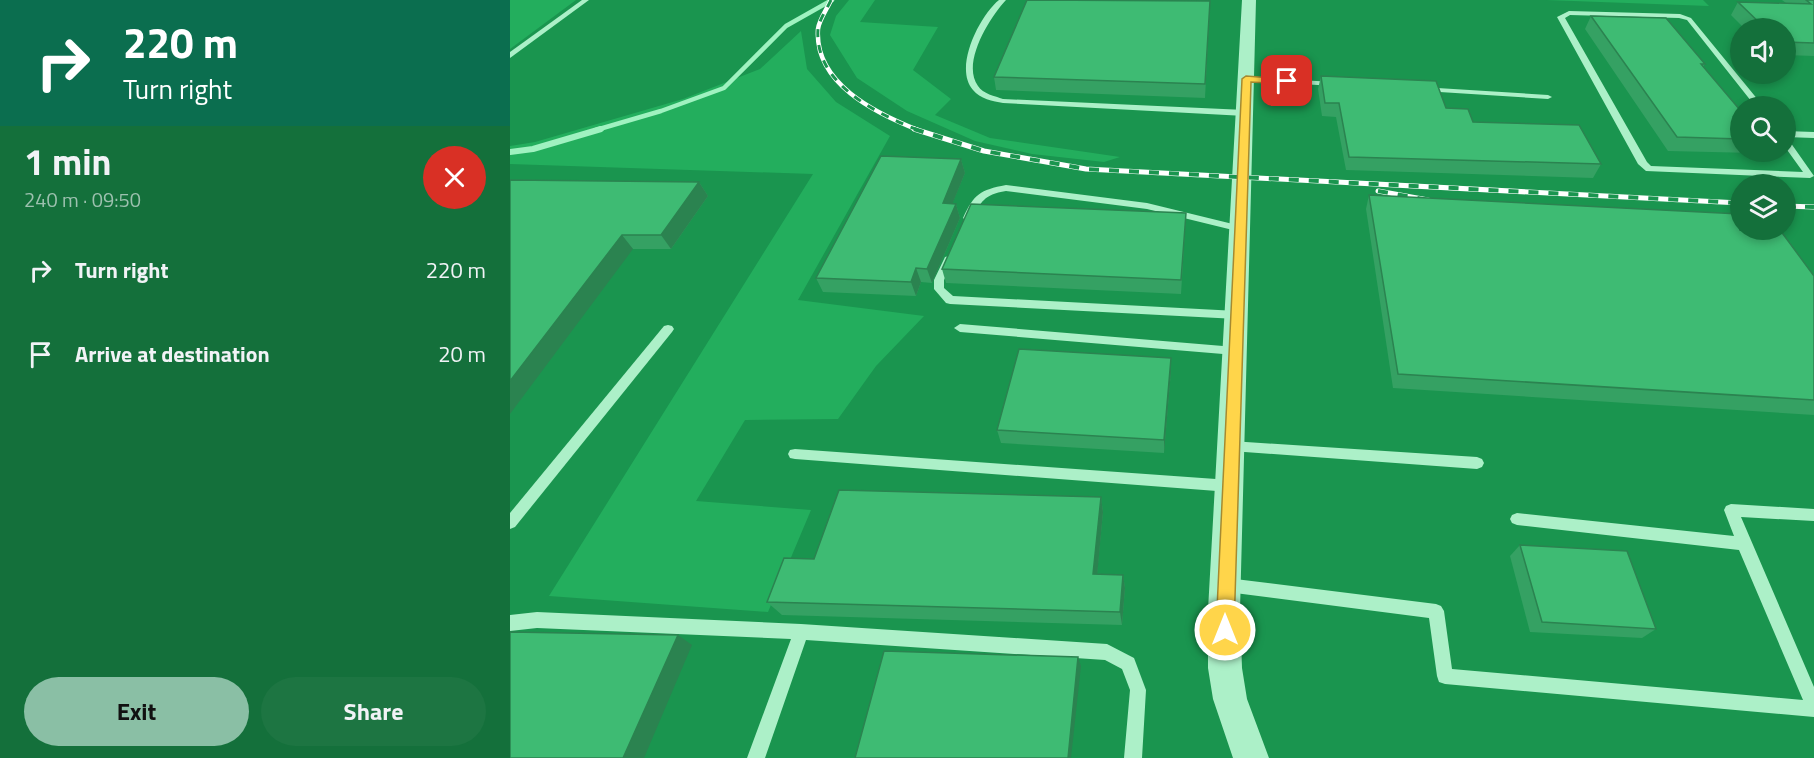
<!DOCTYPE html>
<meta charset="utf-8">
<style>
:root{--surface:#14703b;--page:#1d7542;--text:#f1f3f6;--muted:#9dc1af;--accent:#8abfa5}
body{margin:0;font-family:"Titillium Web",sans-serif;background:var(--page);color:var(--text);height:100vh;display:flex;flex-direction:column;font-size:22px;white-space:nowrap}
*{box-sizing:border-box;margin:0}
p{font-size:20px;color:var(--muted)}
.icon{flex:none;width:33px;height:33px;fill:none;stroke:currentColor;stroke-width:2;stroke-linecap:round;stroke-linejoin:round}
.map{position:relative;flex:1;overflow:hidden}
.drawer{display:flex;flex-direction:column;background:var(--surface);width:510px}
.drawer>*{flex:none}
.hud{background:#0b6e4f;color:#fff;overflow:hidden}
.fabs{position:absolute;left:1220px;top:18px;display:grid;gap:12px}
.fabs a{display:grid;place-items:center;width:66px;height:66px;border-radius:50%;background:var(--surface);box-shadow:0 3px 9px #0003;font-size:30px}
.pin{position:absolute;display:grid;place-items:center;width:51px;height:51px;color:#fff;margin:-26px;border-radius:12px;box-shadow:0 3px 9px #0006}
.me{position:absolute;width:66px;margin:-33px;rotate:0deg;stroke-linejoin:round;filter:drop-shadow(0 0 4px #0008)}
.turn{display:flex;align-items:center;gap:21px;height:126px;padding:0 24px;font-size:27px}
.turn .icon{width:78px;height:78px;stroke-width:2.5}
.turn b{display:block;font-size:42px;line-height:51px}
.round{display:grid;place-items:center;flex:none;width:63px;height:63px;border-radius:32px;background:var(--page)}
.summary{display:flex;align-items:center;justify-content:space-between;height:102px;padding:0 24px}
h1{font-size:36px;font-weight:700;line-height:45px}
.primary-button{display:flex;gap:12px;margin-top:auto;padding:12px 24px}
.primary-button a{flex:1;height:69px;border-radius:36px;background:var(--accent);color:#111;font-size:24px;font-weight:700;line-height:69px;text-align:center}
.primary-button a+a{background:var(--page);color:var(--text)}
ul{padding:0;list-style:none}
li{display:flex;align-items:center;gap:18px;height:84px;padding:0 24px}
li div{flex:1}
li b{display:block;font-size:22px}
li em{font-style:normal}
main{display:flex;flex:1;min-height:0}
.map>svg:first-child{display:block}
.green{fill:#23ae5d}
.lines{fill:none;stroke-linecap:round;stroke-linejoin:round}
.stream-far1{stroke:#9ff2c0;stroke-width:4.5}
.stream{stroke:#9ff2c0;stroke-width:6}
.service{fill:#acf0c8;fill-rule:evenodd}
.minor{fill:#acf0c8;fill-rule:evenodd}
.rail-far1-casing{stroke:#fff;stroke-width:4.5}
.rail-casing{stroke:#fff;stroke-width:5}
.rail-far1{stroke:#1a954f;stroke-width:3;stroke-dasharray:8;stroke-linecap:butt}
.rail{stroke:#1a954f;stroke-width:4;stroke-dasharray:10;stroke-linecap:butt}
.wall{fill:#35a163}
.shaded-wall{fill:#2b8350}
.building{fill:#3ebb73;stroke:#2b8350;stroke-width:1.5}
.route{fill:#ffd54a;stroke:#a68a30;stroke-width:1.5}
</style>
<main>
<section class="drawer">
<div class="hud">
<div class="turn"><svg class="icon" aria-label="right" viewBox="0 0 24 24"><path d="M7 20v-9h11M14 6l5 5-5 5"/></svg><div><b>220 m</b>Turn right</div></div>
</div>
<div class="summary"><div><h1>1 min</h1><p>240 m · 09:50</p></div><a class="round" style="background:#d93025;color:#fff"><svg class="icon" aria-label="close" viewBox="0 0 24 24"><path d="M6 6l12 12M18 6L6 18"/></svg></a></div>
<ul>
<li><svg class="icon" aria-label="right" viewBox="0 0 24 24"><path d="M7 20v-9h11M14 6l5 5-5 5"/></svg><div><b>Turn right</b></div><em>220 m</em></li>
<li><svg class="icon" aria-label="arrive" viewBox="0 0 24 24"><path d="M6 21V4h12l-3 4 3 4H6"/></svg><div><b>Arrive at destination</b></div><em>20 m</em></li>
</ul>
<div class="primary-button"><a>Exit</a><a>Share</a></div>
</section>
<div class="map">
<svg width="1304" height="758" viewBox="0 0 1304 758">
<rect width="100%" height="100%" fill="#1a954f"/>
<!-- green -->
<g class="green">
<polygon points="0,0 66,0 0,49"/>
<polygon points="339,0 365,0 350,22 428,27 403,70 441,99 425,115 480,138 610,157 594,162 522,154 465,141 397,111 347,78 320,35 326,16"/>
<polygon points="1036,0 1193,0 1199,6"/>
<polygon points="291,31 297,69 326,102 380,136 288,300 414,316 366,366 328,419 235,420 186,501 301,510 258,612 39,596 303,174 0,164 0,146 25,142 173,99 250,69"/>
</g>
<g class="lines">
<!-- stream-far1 -->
<polyline class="stream-far1" points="86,130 151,111 214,88 276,26 322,0"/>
<!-- stream -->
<polyline class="stream" points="0,152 23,149 91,129"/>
<!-- service -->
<g class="service">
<polygon points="72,0 79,0 0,58 0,52"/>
<path d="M489,0H496C480,17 451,63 468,86C473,94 485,96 493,99L735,110L739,113L735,116L493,103C483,101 470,99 463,90C443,68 470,15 489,0Z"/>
<polygon points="1059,11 1170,14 1181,18 1253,106 1245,106 1177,20 1169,18 1060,15 1055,18 1137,162 1141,166 1293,172 1275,147 1275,138 1278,139 1304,176 1300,178 1136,171 1128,164 1047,17"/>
<polygon points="733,77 825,82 829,84 825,86 736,81 732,79"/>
<polygon points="911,87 1038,95 1042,97 1038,99 914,91 911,91"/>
<polygon points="1275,131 1304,132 1304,138 1275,137"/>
<path d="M496,185L637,203L731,226L736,229L731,232L637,209L496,191C473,195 472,201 461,220H455L453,218C464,194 470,190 496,185Z"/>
<polygon points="439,256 444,259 434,280 434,288 443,296 727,311 733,315 727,319 440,304 436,303 424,289 424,280 435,257"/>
<polygon points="450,324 725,347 731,351 725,355 450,332 444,328"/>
<polygon points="158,325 162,326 164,329 162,332 5,527 0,529 0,513 154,326"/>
<polygon points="721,441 967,457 972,459 974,463 972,467 967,469 721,451 716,450 715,446 716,442"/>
<polygon points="285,449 720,480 725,482 727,486 725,490 720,492 285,459 280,458 278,454 280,450"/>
<polygon points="1221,504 1304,509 1304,521 1231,517 1304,687 1304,717 935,684 929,682 927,676 919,618 717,592 712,590 710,585 712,580 717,578 926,604 931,606 934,611 942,669 1293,700 1229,550 1007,525 1002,523 1000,519 1002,515 1007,513 1224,536 1214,510 1216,506"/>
<polygon points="27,612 291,624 597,644 624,658 636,690 632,758 614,758 620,690 612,669 595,660 296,640 255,758 237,758 281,639 27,628 0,631 0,615"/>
</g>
<!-- minor -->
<polygon class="minor" points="732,0 746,0 730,610 732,668 737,699 759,758 723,758 703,699 698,668 698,610"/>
<defs>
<path id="rail-far1" d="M321,0C317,9 309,20 308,29C304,83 365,113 408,130"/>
<g id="rail">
<polyline points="404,129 474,151 576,169 1230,203"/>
<polyline points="868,191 918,200"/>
<polyline points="1275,206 1304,207"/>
</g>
</defs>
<!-- rail-far1 casing -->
<use href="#rail-far1" class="rail-far1-casing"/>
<!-- rail casing -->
<use href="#rail" class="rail-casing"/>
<!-- rail-far1 -->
<use href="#rail-far1" class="rail-far1"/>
<!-- rail -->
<use href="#rail" class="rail"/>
</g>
<!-- wall -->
<g class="wall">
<polygon points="1272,0 1304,0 1304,56 1275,55 1275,28 1234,28 1221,15 1228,2 1276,3"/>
<polygon points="700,1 695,98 486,90 484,77"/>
<polygon points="1081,16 1195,64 1193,67 1230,110 1230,152 1246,152 1244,153 1158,151 1075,29"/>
<polygon points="811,76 936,108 963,122 1091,164 1083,178 836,170 826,117 812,116 808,89"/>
<polygon points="451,159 455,173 442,204 446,204 450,218 422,283 411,282 406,296 313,292 306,278"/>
<polygon points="0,180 189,182 198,196 161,249 123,249"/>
<polygon points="859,195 1304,276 1304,415 883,388 856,209"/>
<polygon points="676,213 671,294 436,283 432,269"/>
<polygon points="661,371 654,453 491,443 487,430"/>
<polygon points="591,497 593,512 587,574 613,575 615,588 612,625 272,615 257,602 304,559"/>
<polygon points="1010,545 1146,629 1132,638 1020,632 1000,556"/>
</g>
<!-- shaded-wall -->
<g class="shaded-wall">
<polygon points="451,159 455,173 437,217 433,203"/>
<polygon points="189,182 198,196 161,249 151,235"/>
<polygon points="446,204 450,218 422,283 417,269"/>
<polygon points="112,235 123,249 0,414 0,381"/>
<polygon points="406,268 411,282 406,296 401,282"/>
<polygon points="661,358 661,371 654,453 654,440"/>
<polygon points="591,497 593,512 586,588 583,574"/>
<polygon points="613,575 615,588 612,625 610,612"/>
<polygon points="168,635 182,645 134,758 113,758"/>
<polygon points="568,657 571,666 561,758 558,758"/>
</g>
<!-- building -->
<g class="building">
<polygon points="517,0 700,1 695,84 484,77"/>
<polygon points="1296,0 1304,0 1304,43 1275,42 1275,28 1255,28 1228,2 1301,4"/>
<polygon points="1081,16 1156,18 1195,64 1191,64 1230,110 1230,139 1167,137"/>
<polygon points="811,76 926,81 936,108 958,109 963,122 1069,125 1091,164 839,157 829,103 815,103"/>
<polygon points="371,156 451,159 433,203 446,204 417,269 406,268 401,282 306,278"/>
<polygon points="0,180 189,182 151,235 112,235 0,381"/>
<polygon points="859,195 1230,214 1230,230 1270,230 1304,276 1304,400 888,374"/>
<polygon points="461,204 676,213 671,280 432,269"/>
<polygon points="509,349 661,358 654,440 487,430"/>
<polygon points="329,490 591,497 583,574 613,575 610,612 257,602 274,558 304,559"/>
<polygon points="1010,545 1117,551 1146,629 1032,622"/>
<polygon points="0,632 168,635 113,758 0,758"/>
<polygon points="374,651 568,657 558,758 345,758"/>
</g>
<!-- route -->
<polygon class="route" points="736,76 777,79 781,81 777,84 741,82 724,630 721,636 715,638 709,636 706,630 732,79"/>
</svg>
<div class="fabs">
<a><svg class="icon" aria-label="sound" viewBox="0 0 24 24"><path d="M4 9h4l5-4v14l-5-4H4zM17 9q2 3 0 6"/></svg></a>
<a><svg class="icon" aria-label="search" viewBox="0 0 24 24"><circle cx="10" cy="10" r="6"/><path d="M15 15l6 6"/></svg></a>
<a><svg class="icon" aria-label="layers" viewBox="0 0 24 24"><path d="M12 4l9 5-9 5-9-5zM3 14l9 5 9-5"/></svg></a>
</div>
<div class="pin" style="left:777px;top:81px;background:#d93025"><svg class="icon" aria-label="arrive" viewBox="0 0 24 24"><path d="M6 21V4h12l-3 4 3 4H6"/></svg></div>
<svg class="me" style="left:715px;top:630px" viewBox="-20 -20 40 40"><circle r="17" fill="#ffd54a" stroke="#fff" stroke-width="3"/><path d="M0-11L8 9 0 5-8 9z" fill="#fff"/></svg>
</div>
</main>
